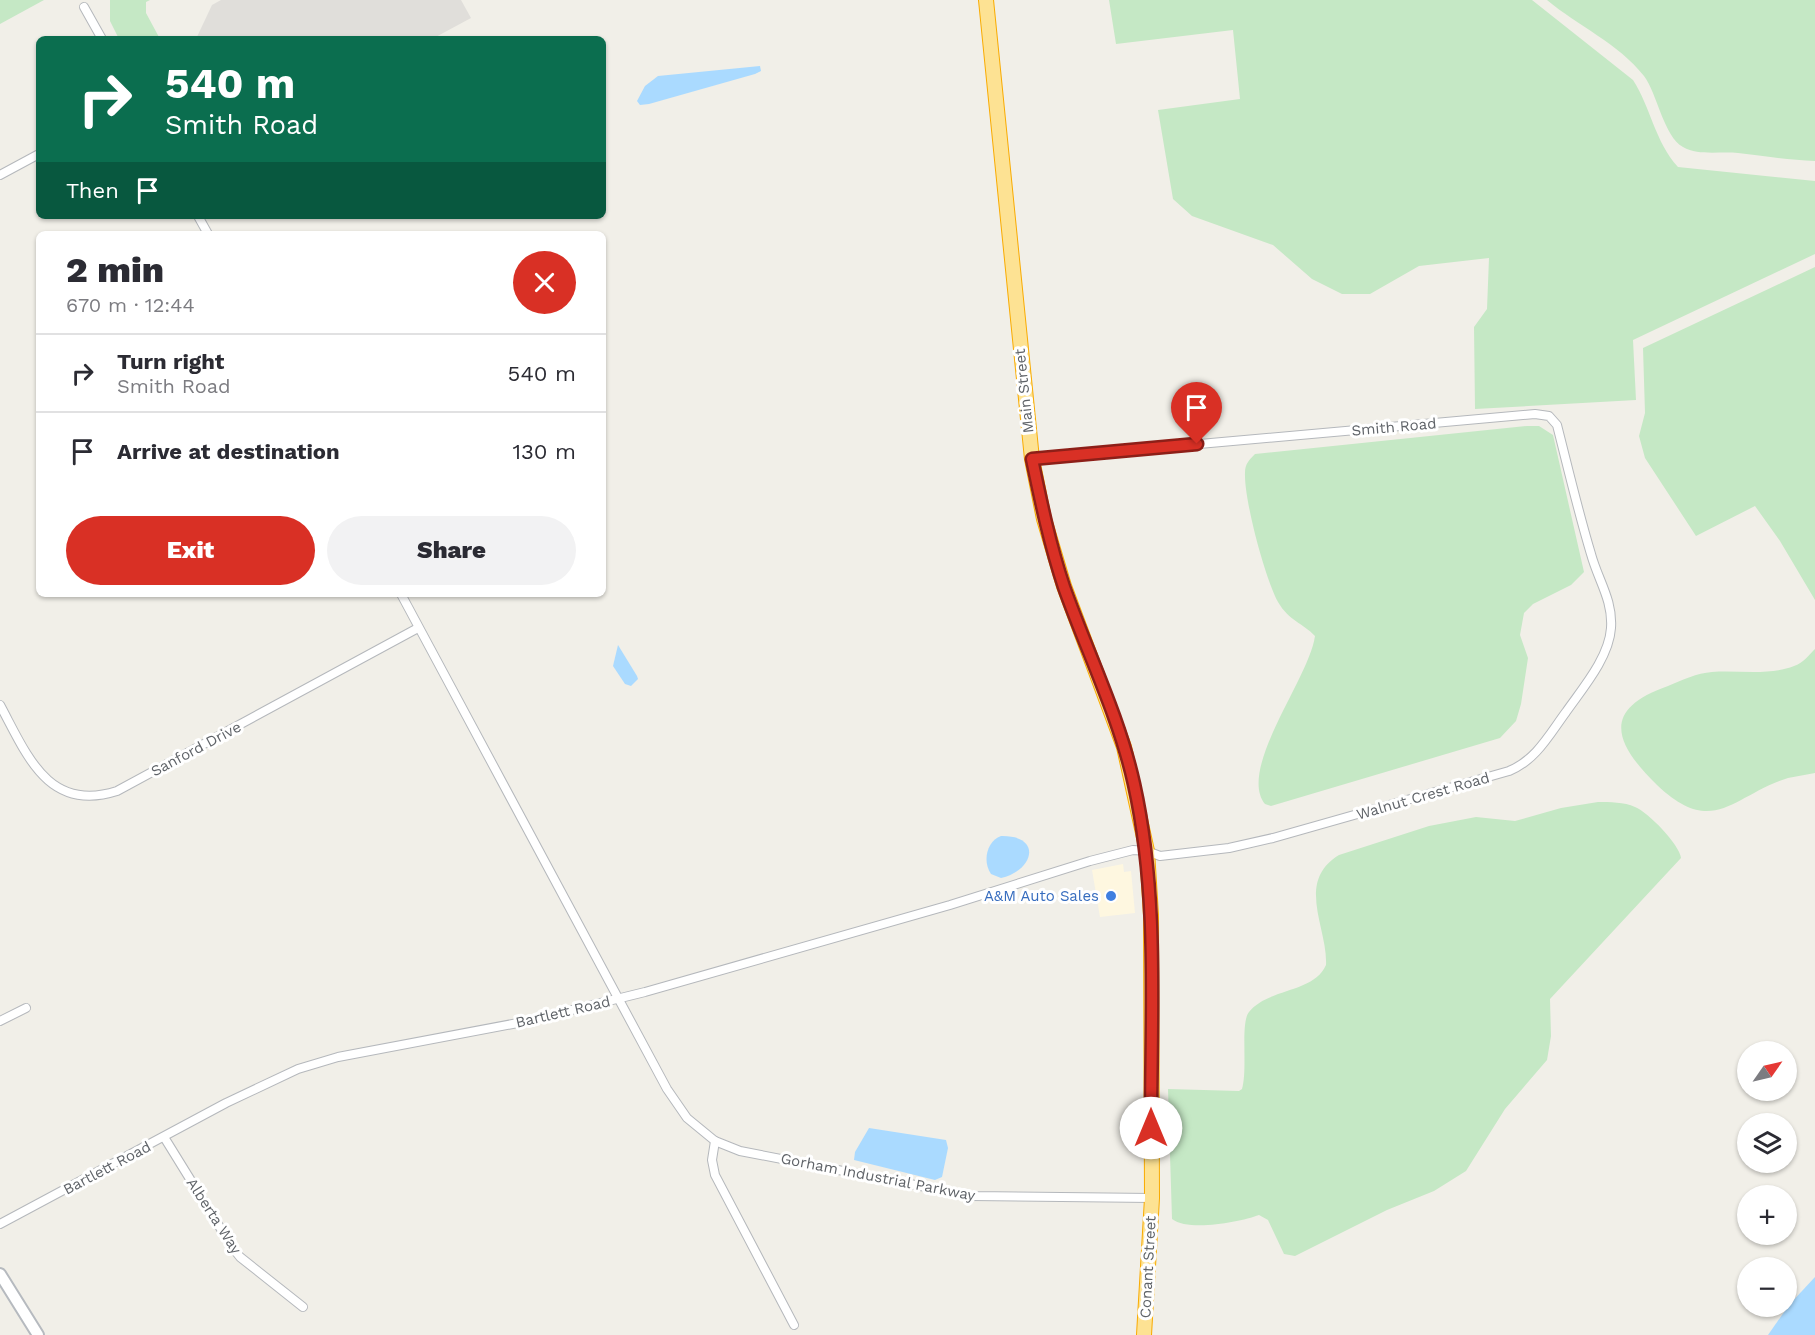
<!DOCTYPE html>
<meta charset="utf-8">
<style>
:root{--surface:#fff;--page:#f2f2f3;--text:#2b2b33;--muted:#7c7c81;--line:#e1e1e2;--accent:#d93025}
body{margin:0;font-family:"Work Sans",sans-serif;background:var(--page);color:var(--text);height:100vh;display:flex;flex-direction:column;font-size:22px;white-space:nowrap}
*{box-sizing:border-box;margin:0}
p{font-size:20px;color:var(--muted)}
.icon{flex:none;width:33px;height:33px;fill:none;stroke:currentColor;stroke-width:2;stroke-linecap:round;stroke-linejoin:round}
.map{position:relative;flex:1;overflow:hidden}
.panel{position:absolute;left:36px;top:231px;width:570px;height:366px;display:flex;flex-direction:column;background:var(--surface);border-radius:9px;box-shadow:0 2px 4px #0004}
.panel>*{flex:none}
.banner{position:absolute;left:36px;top:36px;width:570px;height:183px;border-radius:9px;box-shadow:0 2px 4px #0004;background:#0b6e4f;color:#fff;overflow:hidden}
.needle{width:39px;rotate:56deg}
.fabs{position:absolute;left:1737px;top:1041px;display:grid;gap:12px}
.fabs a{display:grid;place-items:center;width:60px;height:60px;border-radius:50%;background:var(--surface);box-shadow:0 2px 4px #0004;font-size:30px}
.pin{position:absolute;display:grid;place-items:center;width:51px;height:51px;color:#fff;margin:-62px -26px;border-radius:50% 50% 50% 0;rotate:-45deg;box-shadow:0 0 6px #0007}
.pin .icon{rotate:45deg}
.me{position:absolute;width:66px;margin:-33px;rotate:0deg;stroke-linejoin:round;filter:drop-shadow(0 0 4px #0008)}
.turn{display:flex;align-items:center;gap:21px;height:126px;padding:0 30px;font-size:27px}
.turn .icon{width:78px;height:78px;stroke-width:2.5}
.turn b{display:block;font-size:42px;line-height:51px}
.then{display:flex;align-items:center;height:57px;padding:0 30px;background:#0003;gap:12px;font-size:22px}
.round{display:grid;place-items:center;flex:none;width:63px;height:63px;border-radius:32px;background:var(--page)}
.head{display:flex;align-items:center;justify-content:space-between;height:102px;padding:0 30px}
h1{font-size:36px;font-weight:800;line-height:45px}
.action{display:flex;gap:12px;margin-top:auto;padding:12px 30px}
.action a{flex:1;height:69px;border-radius:36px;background:var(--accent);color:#fff;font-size:24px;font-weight:800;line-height:69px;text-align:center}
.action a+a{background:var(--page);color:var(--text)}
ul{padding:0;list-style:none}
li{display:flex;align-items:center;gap:18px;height:78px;padding:0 30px;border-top:2px solid var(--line)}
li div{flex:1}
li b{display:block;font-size:22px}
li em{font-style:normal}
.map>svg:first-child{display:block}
.commercial{fill:#fef7e0}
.industrial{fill:#e0deda}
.green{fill:#c5e8c5}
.water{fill:#aadaff}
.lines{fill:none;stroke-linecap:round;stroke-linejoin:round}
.street-casing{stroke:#b5b8bc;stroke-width:10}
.secondary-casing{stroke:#b6babf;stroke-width:14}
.highway-casing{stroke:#f9ab00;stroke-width:16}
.street{stroke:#fff;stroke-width:8}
.secondary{stroke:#fff;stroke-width:10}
.highway{stroke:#fde293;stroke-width:14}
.route-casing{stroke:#8d1f18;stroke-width:15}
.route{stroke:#d93025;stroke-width:10}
.shop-dot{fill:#3f7fe0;stroke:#fff;stroke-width:2}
.labels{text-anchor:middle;stroke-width:6;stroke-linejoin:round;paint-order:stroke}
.street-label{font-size:15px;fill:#5f6368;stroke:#fff}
.shop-label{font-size:15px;fill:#366cbe;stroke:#fff;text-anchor:end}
</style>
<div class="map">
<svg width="1815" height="1335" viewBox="0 0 1815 1335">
<rect width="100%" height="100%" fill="#f1efe8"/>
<!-- commercial -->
<polygon class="commercial" points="1123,864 1124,872 1131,871 1135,913 1100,917 1092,870"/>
<!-- industrial -->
<polygon class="industrial" points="221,0 461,0 471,18 432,39 196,39 212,5"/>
<!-- green -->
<g class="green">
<polygon points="0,0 44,0 0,24"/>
<polygon points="110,0 150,0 146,2 146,13 160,39 119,39 110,21"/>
<path d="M1109,0H1532L1633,80C1651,108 1655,142 1678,167L1815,181V254L1633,340L1636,400L1475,409L1474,327L1487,309L1489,258L1419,266L1370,294H1342L1312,279L1273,245L1192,216L1173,199L1158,110L1240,99L1233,30L1116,44Z"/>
<path d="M1547,0H1815V161C1789,160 1763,156 1738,153C1720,151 1699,156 1683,147C1664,137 1657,93 1644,76C1618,43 1578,26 1547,0Z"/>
<polygon points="1815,267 1815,600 1780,541 1755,506 1696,536 1645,458 1639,436 1645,413 1643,348"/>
<path d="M1527,426H1539L1553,435L1584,572L1571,585L1533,604L1524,613L1520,635L1528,658L1521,704L1516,721L1500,738L1271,806L1265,804C1237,769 1309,679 1315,636C1303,623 1289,621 1278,602C1265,578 1244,500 1245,473C1245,464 1249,460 1255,454Z"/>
<path d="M1815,649V773C1806,775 1797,776 1788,778C1733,795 1714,839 1657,785C1613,742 1602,709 1668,686C1682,680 1697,673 1712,672C1738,670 1769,676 1794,666C1803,663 1809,655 1815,649Z"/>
<path d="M1598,802C1610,802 1624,802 1635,807C1648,812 1680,845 1681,858L1550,999L1551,1036L1547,1060L1505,1109L1466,1171L1434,1191L1387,1210L1295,1256L1284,1254L1268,1220L1259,1215C1240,1222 1189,1232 1172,1219L1168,1089L1239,1091L1242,1089C1248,1069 1240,1023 1249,1012C1268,988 1314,993 1326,965C1328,928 1295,882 1339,855L1429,826L1476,817L1515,821L1561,808Z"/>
</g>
<!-- water -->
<g class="water">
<polygon points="760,66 761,71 755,74 649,104 640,105 637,101 645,86 658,76"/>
<polygon points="618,645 637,676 638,679 631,686 625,684 613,666"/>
<path d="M1001,836C1042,835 1035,870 1001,878L991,874C982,861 987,841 1001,836Z"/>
<polygon points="869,1128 946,1140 948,1148 942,1177 935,1180 854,1160 855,1152"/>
<polygon points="1815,1277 1815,1335 1768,1335 1789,1305"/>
</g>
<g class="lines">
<defs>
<g id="street">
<polyline points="84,7 102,39"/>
<polyline points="0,175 39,154"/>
<polyline points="198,216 208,234"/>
<polyline points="401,594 667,1089 687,1118 715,1141 712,1160 715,1175 794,1325"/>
<path d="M0,705C27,755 48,813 117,791L418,628"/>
<polyline points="0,1021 26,1008"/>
<polyline points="164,1137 232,1247 240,1257 303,1307"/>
<polyline points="715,1141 740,1151 972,1196 1152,1198"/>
<path d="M0,1224L226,1103L298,1069L338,1057L523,1022L645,992L950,905L1090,861L1133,850L1147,851L1160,856L1229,848L1273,838L1509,771C1536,760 1549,735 1566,712C1582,689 1609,658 1611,628C1613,600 1598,580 1591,554C1578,511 1568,468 1557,425L1549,416L1535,414L1032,459"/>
</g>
<polyline id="secondary" points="0,1274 38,1335"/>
<polyline id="highway" points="986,0 1032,459 1044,519 1064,586 1124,747 1147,851 1151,915 1152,1198 1144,1335"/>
</defs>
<!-- street casing -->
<use href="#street" class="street-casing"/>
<!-- secondary casing -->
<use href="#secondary" class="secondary-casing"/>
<!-- highway casing -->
<use href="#highway" class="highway-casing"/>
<!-- street -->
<use href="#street" class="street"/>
<!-- secondary -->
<use href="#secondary" class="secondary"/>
<!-- highway -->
<use href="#highway" class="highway"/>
</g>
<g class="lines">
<defs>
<path id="route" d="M1151,1128C1151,1013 1159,896 1134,784C1119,716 1087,652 1064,587C1050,545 1041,502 1032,459L1197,444"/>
</defs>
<!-- route casing -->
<use href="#route" class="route-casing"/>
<!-- route -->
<use href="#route" class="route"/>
</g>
<!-- markers -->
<circle class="shop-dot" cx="1111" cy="896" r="6"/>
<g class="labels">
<!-- street labels -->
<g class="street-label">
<text transform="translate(1024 391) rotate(-96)" y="5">Main Street</text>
<text transform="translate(1394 427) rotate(-5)" y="5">Smith Road</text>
<text transform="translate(196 749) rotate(-28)" y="5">Sanford Drive</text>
<text transform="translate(1423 796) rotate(-16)" y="5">Walnut Crest Road</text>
<text transform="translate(563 1012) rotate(-13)" y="5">Bartlett Road</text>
<text transform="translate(107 1168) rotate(-28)" y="5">Bartlett Road</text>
<text transform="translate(878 1177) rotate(11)" y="5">Gorham Industrial Parkway</text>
<text transform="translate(214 1216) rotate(57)" y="5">Alberta Way</text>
<text transform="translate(1148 1267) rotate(-87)" y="5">Conant Street</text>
</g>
<!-- shop labels -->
<g class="shop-label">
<text x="1099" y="901">A&amp;M Auto Sales</text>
</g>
</g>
</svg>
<div class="fabs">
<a><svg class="needle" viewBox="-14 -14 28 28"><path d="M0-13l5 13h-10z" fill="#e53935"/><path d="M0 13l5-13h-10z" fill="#7c7c81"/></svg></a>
<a><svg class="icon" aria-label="layers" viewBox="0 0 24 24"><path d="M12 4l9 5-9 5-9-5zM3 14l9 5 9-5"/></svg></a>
<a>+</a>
<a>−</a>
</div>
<div class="pin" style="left:1197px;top:444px;background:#d93025"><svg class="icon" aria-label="arrive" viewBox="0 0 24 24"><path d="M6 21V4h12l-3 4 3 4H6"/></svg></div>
<svg class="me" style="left:1151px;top:1128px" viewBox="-20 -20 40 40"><circle r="19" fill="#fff"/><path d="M0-13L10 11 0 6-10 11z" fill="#d93025"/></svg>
<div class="banner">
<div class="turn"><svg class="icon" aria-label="right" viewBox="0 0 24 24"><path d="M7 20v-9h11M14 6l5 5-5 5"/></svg><div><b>540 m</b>Smith Road</div></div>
<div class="then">Then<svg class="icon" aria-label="arrive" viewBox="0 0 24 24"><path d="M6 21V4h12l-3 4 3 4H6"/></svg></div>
</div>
<section class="panel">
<div class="head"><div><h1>2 min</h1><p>670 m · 12:44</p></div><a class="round" style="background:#d93025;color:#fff"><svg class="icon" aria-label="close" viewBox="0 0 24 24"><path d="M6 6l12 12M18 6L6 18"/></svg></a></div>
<ul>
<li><svg class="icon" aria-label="right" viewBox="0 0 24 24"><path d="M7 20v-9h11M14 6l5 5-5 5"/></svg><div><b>Turn right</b><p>Smith Road</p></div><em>540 m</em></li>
<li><svg class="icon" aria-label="arrive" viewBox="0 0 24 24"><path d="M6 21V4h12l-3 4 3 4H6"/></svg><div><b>Arrive at destination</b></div><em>130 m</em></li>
</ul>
<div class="action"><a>Exit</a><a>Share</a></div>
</section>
</div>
